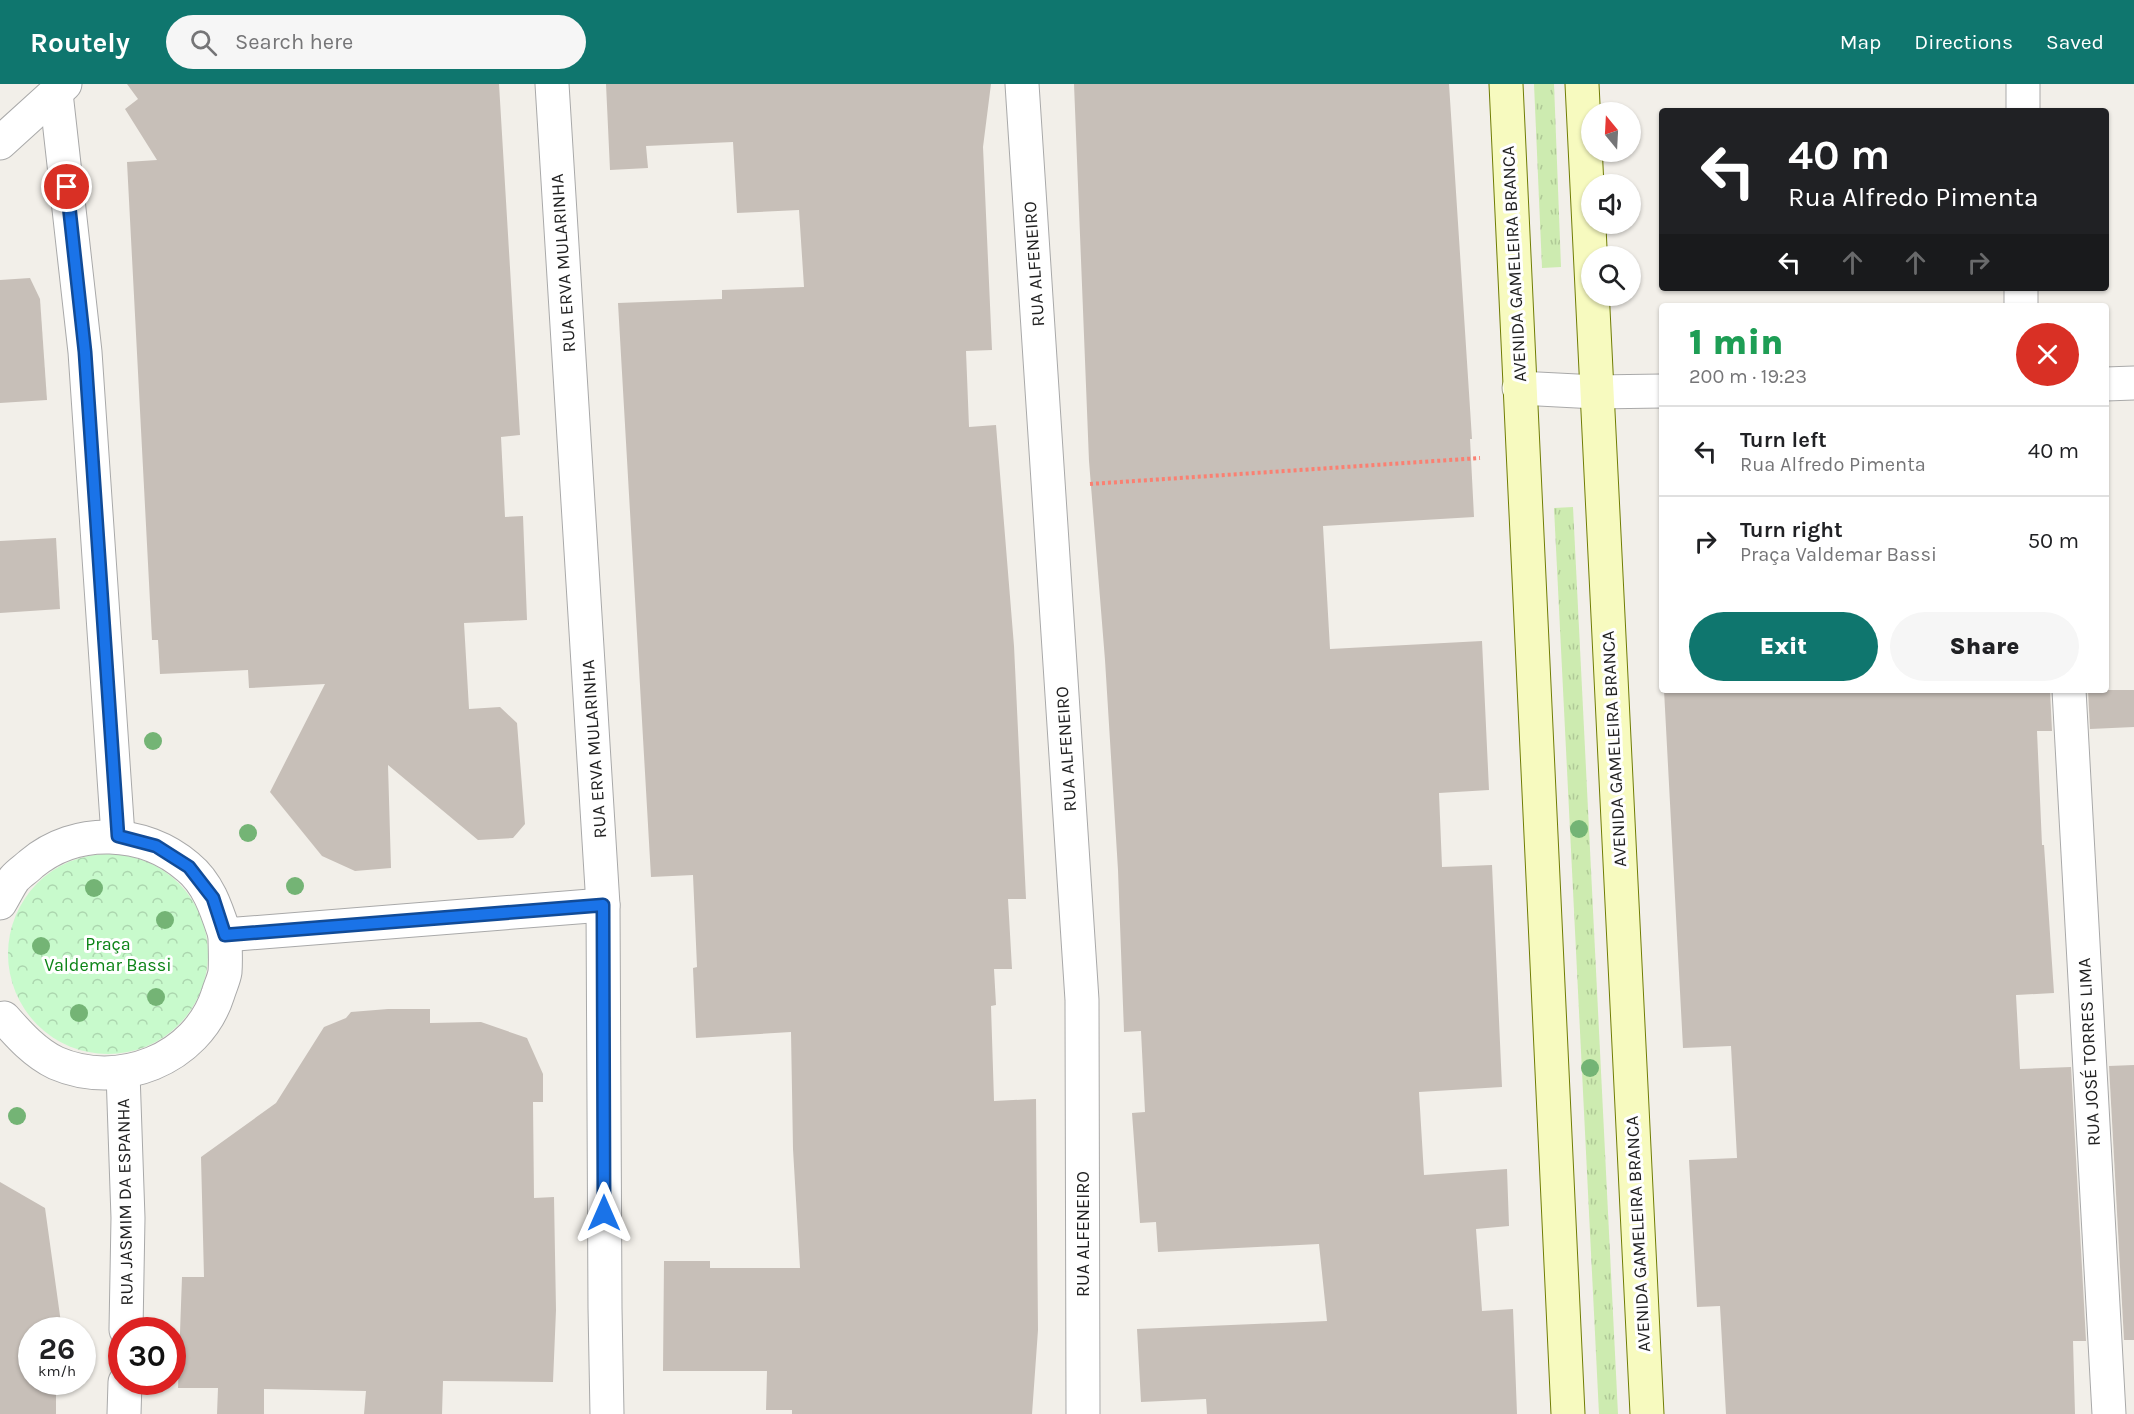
<!DOCTYPE html>
<meta charset="utf-8">
<style>
:root{--surface:#fff;--page:#f6f6f6;--text:#202124;--muted:#757577;--line:#e0e0e0;--accent:#0f766e}
body{margin:0;font-family:Karla,sans-serif;background:var(--page);color:var(--text);height:100vh;display:flex;flex-direction:column;font-size:22px;white-space:nowrap}
*{box-sizing:border-box;margin:0}
p{font-size:20px;color:var(--muted)}
.icon{flex:none;width:33px;height:33px;fill:none;stroke:currentColor;stroke-width:2;stroke-linecap:round;stroke-linejoin:round}
.map{position:relative;flex:1;overflow:hidden}
.panel{position:absolute;left:1659px;top:219px;width:450px;height:390px;display:flex;flex-direction:column;background:var(--surface);border-radius:6px;box-shadow:0 2px 4px #0004}
.panel>*{flex:none}
.hud{position:absolute;left:1659px;top:24px;width:450px;height:183px;border-radius:6px;box-shadow:0 2px 4px #0004;background:#202124;color:#fff;overflow:hidden}
.needle{width:39px;rotate:342deg}
.fabs{position:absolute;left:1581px;top:18px;display:grid;gap:12px}
.fabs a{display:grid;place-items:center;width:60px;height:60px;border-radius:50%;background:var(--surface);box-shadow:0 2px 4px #0004;font-size:30px}
.speed{position:absolute;left:18px;top:1233px;display:flex;gap:12px;font-size:30px;font-weight:700;text-align:center}
.speed>*{display:grid;place-content:center;width:78px;height:78px;border-radius:50%;background:var(--surface);box-shadow:0 2px 4px #0004;line-height:1}
.speed small{font-size:15px;font-weight:400}
.speed .limit{border:9px solid #d22;background:#fff;color:#111}
.pin{position:absolute;display:grid;place-items:center;width:51px;height:51px;color:#fff;margin:-26px;border:3px solid #fff;border-radius:50%;box-shadow:0 2px 6px #0007}
.me{position:absolute;width:66px;margin:-33px;rotate:0deg;stroke-linejoin:round;filter:drop-shadow(0 0 4px #0008)}
.turn{display:flex;align-items:center;gap:21px;height:126px;padding:0 30px;font-size:27px}
.turn .icon{width:78px;height:78px;stroke-width:2.5}
.turn b{display:block;font-size:42px;line-height:51px}
.lanes{display:flex;align-items:center;height:57px;padding:0 30px;background:#0003;justify-content:center;gap:30px;direction:ltr}
.lanes .off{opacity:.35}
.round{display:grid;place-items:center;flex:none;width:63px;height:63px;border-radius:32px;background:var(--page)}
.head{display:flex;align-items:center;justify-content:space-between;height:102px;padding:0 30px}
h1{font-size:36px;font-weight:800;line-height:45px;color:#1e9e55}
.cta{display:flex;gap:12px;margin-top:auto;padding:12px 30px}
.cta a{flex:1;height:69px;border-radius:36px;background:var(--accent);color:#fff;font-size:24px;font-weight:800;line-height:69px;text-align:center}
.cta a+a{background:var(--page);color:var(--text)}
ul{padding:0;list-style:none}
li{display:flex;align-items:center;gap:18px;height:90px;padding:0 30px;border-top:2px solid var(--line)}
li div{flex:1}
li b{display:block;font-size:22px}
li em{font-style:normal}
header{display:flex;align-items:center;gap:36px;box-sizing:border-box;height:84px;padding:0 30px;background:var(--accent);color:#fff}
header strong{font-size:28px}
nav{display:flex;gap:33px;margin-inline-start:auto;font-size:21px}
.search{width:420px;height:54px;background:var(--page);display:flex;align-items:center;gap:15px;box-sizing:border-box;padding:0 21px;border-radius:33px;color:var(--muted);font-size:22px}
.map>svg:first-child{display:block}
.grass{fill:url(#grass-tufts)}
.park{fill:url(#park-crowns)}
.building{fill:#c7bfb8}
.lines{fill:none;stroke-linecap:round;stroke-linejoin:round}
.minor-casing{stroke:#a9a9a9;stroke-width:35}
.tertiary-casing{stroke:#a9a9a9;stroke-width:35}
.secondary-casing{stroke:#707d05;stroke-width:35}
.path{stroke:#fa8072;stroke-width:4;stroke-dasharray:3 3;stroke-linecap:butt}
.minor{stroke:#fff;stroke-width:33}
.tertiary{stroke:#fff;stroke-width:33}
.secondary{stroke:#f7fabf;stroke-width:33}
.tree{fill:#74b475}
.route-casing{stroke:#114b97;stroke-width:15}
.route{stroke:#1a73e8;stroke-width:10}
.labels{text-anchor:middle;stroke-width:6;stroke-linejoin:round;paint-order:stroke}
.street-label{font-size:18px;fill:#222;stroke:#fff}
.park-label{font-size:18px;fill:#0c8416;stroke:#fff}
</style>
<header>
<strong>Routely</strong>
<div class="search"><svg class="icon" aria-label="search" viewBox="0 0 24 24"><circle cx="10" cy="10" r="6"/><path d="M15 15l6 6"/></svg>Search here</div>
<nav><a>Map</a><a>Directions</a><a>Saved</a></nav>
</header>
<div class="map">
<svg width="2134" height="1330" viewBox="0 0 2134 1330">
<defs>
<pattern id="grass-tufts" width="24" height="20" patternUnits="userSpaceOnUse" patternTransform="scale(1.5)"><rect width="24" height="20" fill="#cdebb0"/><path d="M3 7l-1-3M5 7V3M7 7l1-3M15 17l-1-3M17 17v-4M19 17l1-3" fill="none" stroke="#b0c997"/></pattern>
<pattern id="park-crowns" width="20" height="18" patternUnits="userSpaceOnUse" patternTransform="scale(1.5)"><rect width="20" height="18" fill="#c8facc"/><path d="M2 6a3 3 0 1 1 6 0M12 15a3 3 0 1 1 6 0" fill="none" stroke="#acd6af"/></pattern>
</defs>
<rect width="100%" height="100%" fill="#f2efe9"/>
<!-- grass -->
<g class="grass">
<polygon points="1534,0 1554,0 1561,183 1542,184"/>
<polygon points="1573,423 1618,1330 1599,1330 1554,424"/>
</g>
<!-- park -->
<circle class="park" cx="108" cy="870" r="100"/>
<!-- building -->
<g class="building">
<polygon points="127,0 499,0 520,351 501,353 505,433 523,432 527,536 464,539 469,625 500,623 517,639 525,740 513,754 478,756 388,681 391,784 355,787 322,772 270,708 325,600 249,604 248,586 160,590 158,556 152,556 127,78 157,76 125,25 138,15"/>
<polygon points="606,0 991,0 983,63 992,266 966,267 969,343 996,341 1014,562 1026,815 1008,815 1012,885 994,885 996,921 991,922 994,1017 1036,1015 1038,1246 1032,1330 792,1330 792,1326 766,1326 767,1287 663,1287 664,1177 710,1177 710,1184 800,1184 793,1065 791,948 696,954 693,884 697,883 693,791 651,793 618,219 722,215 722,206 804,203 799,126 737,129 733,58 646,62 648,84 610,86"/>
<polygon points="1074,0 1449,0 1472,355 1470,355 1474,433 1323,442 1330,565 1482,557 1489,706 1439,709 1442,783 1492,781 1502,1003 1419,1008 1424,1091 1507,1085 1509,1142 1476,1145 1482,1227 1513,1225 1517,1330 1207,1330 1206,1315 1141,1318 1137,1245 1327,1237 1319,1160 1158,1168 1156,1138 1140,1139 1132,1029 1145,1028 1141,947 1124,948 1118,786 1105,576 1089,377"/>
<polygon points="30,194 40,215 47,316 0,319 0,196"/>
<polygon points="56,454 60,525 0,529 0,457"/>
<polygon points="1664,606 2050,606 2052,647 2037,647 2042,761 2044,761 2054,909 2016,911 2020,985 2071,983 2086,1257 2073,1257 2075,1330 1726,1330 1720,1222 1697,1223 1689,1076 1737,1074 1731,962 1683,964"/>
<polygon points="2088,606 2134,606 2134,643 2090,645"/>
<polygon points="388,925 430,925 430,939 481,938 527,954 543,990 543,1018 533,1018 534,1114 554,1113 556,1226 553,1298 443,1297 442,1330 364,1330 366,1307 264,1305 264,1330 217,1330 218,1304 178,1304 182,1193 204,1193 201,1073 276,1019 324,943 346,934 351,928"/>
<polygon points="2134,981 2134,1256 2124,1256 2109,982"/>
<polygon points="0,1098 45,1124 62,1246 32,1246 32,1298 56,1298 56,1330 0,1330"/>
</g>
<g class="lines">
<defs>
<g id="minor">
<polyline points="552,0 603,821 605,1224 607,1330"/>
<polyline points="1022,0 1082,916 1083,1330"/>
<polyline points="56,9 85,268 118,752"/>
<polyline points="2023,27 2023,0"/>
<polyline points="0,59 65,0"/>
<polyline points="2021,222 2021,204"/>
<polyline points="2106,300 2134,299"/>
<polyline points="1519,304 1596,308 1662,307"/>
<polyline points="2069,606 2109,1330"/>
<path d="M0,819C5,811 9,802 14,795C19,789 26,785 31,780C76,742 144,745 188,783C209,800 217,827 225,851L603,821"/>
<polyline points="123,989 128,1134 126,1246"/>
<polyline points="124,1330 125,1298"/>
</g>
<path id="tertiary" d="M4,934C19,951 35,969 56,979C118,1006 197,976 218,910C220,903 224,895 225,888C226,876 225,863 225,851"/>
<g id="secondary">
<polyline points="1506,0 1568,1330"/>
<polyline points="1582,0 1647,1330"/>
</g>
</defs>
<!-- minor casing -->
<use href="#minor" class="minor-casing"/>
<!-- tertiary casing -->
<use href="#tertiary" class="tertiary-casing"/>
<!-- secondary casing -->
<use href="#secondary" class="secondary-casing"/>
<!-- path -->
<polyline class="path" points="1090,400 1480,374"/>
<!-- minor -->
<use href="#minor" class="minor"/>
<!-- tertiary -->
<use href="#tertiary" class="tertiary"/>
<!-- secondary -->
<use href="#secondary" class="secondary"/>
</g>
<!-- trees -->
<g class="tree">
<circle cx="153" cy="657" r="9"/>
<circle cx="1579" cy="745" r="9"/>
<circle cx="248" cy="749" r="9"/>
<circle cx="295" cy="802" r="9"/>
<circle cx="94" cy="804" r="9"/>
<circle cx="165" cy="836" r="9"/>
<circle cx="41" cy="862" r="9"/>
<circle cx="156" cy="913" r="9"/>
<circle cx="79" cy="929" r="9"/>
<circle cx="1590" cy="984" r="9"/>
<circle cx="17" cy="1032" r="9"/>
</g>
<g class="lines">
<defs>
<polyline id="route" points="67,103 85,268 118,752 156,762 189,783 213,814 225,851 603,821 604,1129"/>
</defs>
<!-- route casing -->
<use href="#route" class="route-casing"/>
<!-- route -->
<use href="#route" class="route"/>
</g>
<g class="labels">
<!-- street labels -->
<g class="street-label">
<text transform="translate(563 179) rotate(-94)" y="6">RUA ERVA MULARINHA</text>
<text transform="translate(1034 180) rotate(-94)" y="6">RUA ALFENEIRO</text>
<text transform="translate(1514 180) rotate(-93)" y="6">AVENIDA GAMELEIRA BRANCA</text>
<text transform="translate(594 665) rotate(-94)" y="6">RUA ERVA MULARINHA</text>
<text transform="translate(1066 665) rotate(-94)" y="6">RUA ALFENEIRO</text>
<text transform="translate(1614 665) rotate(-93)" y="6">AVENIDA GAMELEIRA BRANCA</text>
<text transform="translate(2089 968) rotate(-93)" y="6">RUA JOSÉ TORRES LIMA</text>
<text transform="translate(125 1118) rotate(-91)" y="6">RUA JASMIM DA ESPANHA</text>
<text transform="translate(1083 1150) rotate(-90)" y="6">RUA ALFENEIRO</text>
<text transform="translate(1638 1150) rotate(-93)" y="6">AVENIDA GAMELEIRA BRANCA</text>
</g>
<!-- park labels -->
<g class="park-label">
<text x="108" y="866">Praça<tspan x="108" dy="21">Valdemar Bassi</tspan></text>
</g>
</g>
</svg>
<div class="fabs">
<a><svg class="needle" viewBox="-14 -14 28 28"><path d="M0-13l5 13h-10z" fill="#e53935"/><path d="M0 13l5-13h-10z" fill="#757577"/></svg></a>
<a><svg class="icon" aria-label="sound" viewBox="0 0 24 24"><path d="M4 9h4l5-4v14l-5-4H4zM17 9q2 3 0 6"/></svg></a>
<a><svg class="icon" aria-label="search" viewBox="0 0 24 24"><circle cx="10" cy="10" r="6"/><path d="M15 15l6 6"/></svg></a>
</div>
<div class="speed"><div>26<small>km/h</small></div><div class="limit">30</div></div>
<div class="pin" style="left:67px;top:103px;background:#d93025"><svg class="icon" aria-label="arrive" viewBox="0 0 24 24"><path d="M6 21V4h12l-3 4 3 4H6"/></svg></div>
<svg class="me" style="left:604px;top:1129px" viewBox="-20 -20 40 40"><path d="M0-17L14 15 0 8-14 15z" fill="#1a73e8" stroke="#fff" stroke-width="4"/></svg>
<div class="hud">
<div class="turn"><svg class="icon" aria-label="left" viewBox="0 0 24 24"><path d="M17 20v-9H6M10 6l-5 5 5 5"/></svg><div><b>40 m</b>Rua Alfredo Pimenta</div></div>
<div class="lanes"><svg class="icon" aria-label="left" viewBox="0 0 24 24"><path d="M17 20v-9H6M10 6l-5 5 5 5"/></svg><svg class="icon off" aria-label="ahead" viewBox="0 0 24 24"><path d="M12 20V5M6 11l6-6 6 6"/></svg><svg class="icon off" aria-label="ahead" viewBox="0 0 24 24"><path d="M12 20V5M6 11l6-6 6 6"/></svg><svg class="icon off" aria-label="right" viewBox="0 0 24 24"><path d="M7 20v-9h11M14 6l5 5-5 5"/></svg></div>
</div>
<section class="panel">
<div class="head"><div><h1>1 min</h1><p>200 m · 19:23</p></div><a class="round" style="background:#d93025;color:#fff"><svg class="icon" aria-label="close" viewBox="0 0 24 24"><path d="M6 6l12 12M18 6L6 18"/></svg></a></div>
<ul>
<li><svg class="icon" aria-label="left" viewBox="0 0 24 24"><path d="M17 20v-9H6M10 6l-5 5 5 5"/></svg><div><b>Turn left</b><p>Rua Alfredo Pimenta</p></div><em>40 m</em></li>
<li><svg class="icon" aria-label="right" viewBox="0 0 24 24"><path d="M7 20v-9h11M14 6l5 5-5 5"/></svg><div><b>Turn right</b><p>Praça Valdemar Bassi</p></div><em>50 m</em></li>
</ul>
<div class="cta"><a>Exit</a><a>Share</a></div>
</section>
</div>
